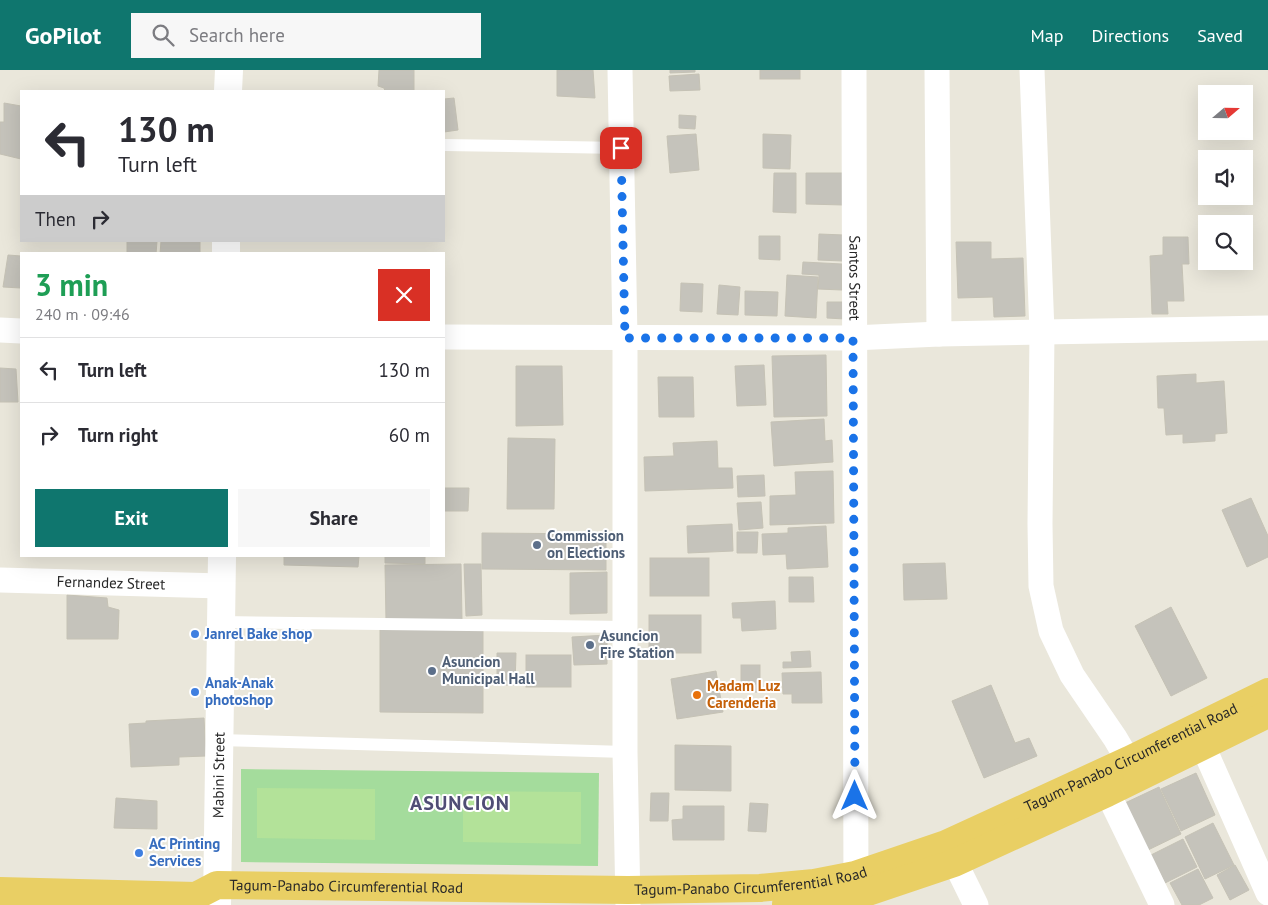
<!DOCTYPE html>
<meta charset="utf-8">
<style>
:root{--surface:#fff;--page:#f7f7f7;--text:#2b2b33;--muted:#7c7c81;--line:#e1e1e2;--accent:#0f766e}
body{margin:0;font-family:"PT Sans",sans-serif;background:var(--page);color:var(--text);height:100vh;display:flex;flex-direction:column;font-size:19px;white-space:nowrap}
*{box-sizing:border-box;margin:0}
p{font-size:16px;color:var(--muted)}
.icon{flex:none;width:28px;height:28px;fill:none;stroke:currentColor;stroke-width:2;stroke-linecap:round;stroke-linejoin:round}
.map{position:relative;flex:1;overflow:hidden}
.drawer{position:absolute;left:20px;top:182px;width:425px;height:305px;display:flex;flex-direction:column;background:var(--surface);border-radius:0px;box-shadow:0 5px 20px #0002}
.drawer>*{flex:none}
.top-card{position:absolute;left:20px;top:20px;width:425px;height:152px;border-radius:0px;box-shadow:0 5px 20px #0002;background:#fff;color:var(--text);overflow:hidden}
.needle{width:32px;rotate:70deg}
.buttons{position:absolute;left:1198px;top:15px;display:grid;gap:10px}
.buttons a{display:grid;place-items:center;width:55px;height:55px;border-radius:0px;background:var(--surface);box-shadow:0 5px 20px #0002;font-size:25px}
.pin{position:absolute;display:grid;place-items:center;width:42px;height:42px;color:#fff;margin:-21px;border-radius:10px;box-shadow:0 2px 8px #0006}
.me{position:absolute;width:55px;margin:-28px;rotate:0deg;stroke-linejoin:round;filter:drop-shadow(0 0 4px #0008)}
.turn{display:flex;align-items:center;gap:18px;height:105px;padding:0 15px;font-size:22px}
.turn .icon{width:65px;height:65px;stroke-width:2.5}
.turn b{display:block;font-size:35px;line-height:42px}
.then{display:flex;align-items:center;height:48px;padding:0 15px;background:#0003;gap:10px;font-size:19px}
.round{display:grid;place-items:center;flex:none;width:52px;height:52px;border-radius:0px;background:var(--page)}
.headline{display:flex;align-items:center;justify-content:space-between;height:85px;padding:0 15px}
h1{font-size:30px;font-weight:600;line-height:38px;color:#1e9e55}
.primary-button{display:flex;gap:10px;margin-top:auto;padding:10px 15px}
.primary-button a{flex:1;height:58px;border-radius:0px;background:var(--accent);color:#fff;font-size:20px;font-weight:600;line-height:58px;text-align:center}
.primary-button a+a{background:var(--page);color:var(--text)}
ul{padding:0;list-style:none}
li{display:flex;align-items:center;gap:15px;height:65px;padding:0 15px;border-top:1px solid var(--line)}
li div{flex:1}
li b{display:block;font-size:19px}
li em{font-style:normal}
header{display:flex;align-items:center;gap:30px;box-sizing:border-box;height:70px;padding:0 25px;background:var(--accent);color:#fff}
header strong{font-size:24px}
nav{display:flex;gap:28px;margin-inline-start:auto;font-size:18px}
.search{width:350px;height:45px;background:var(--page);display:flex;align-items:center;gap:12px;box-sizing:border-box;padding:0 18px;border-radius:0px;color:var(--muted);font-size:19px}
.map>svg:first-child{display:block}
.green{fill:#a4dc9c}
.pitch{fill:#b3e299}
.building{fill:#c5c3bb;stroke:#c5c2b5}
.lines{fill:none;stroke-linecap:round;stroke-linejoin:round}
.service{stroke:#fff;stroke-width:12}
.minor{stroke:#fff;stroke-width:25}
.tertiary{stroke:#fff;stroke-width:28}
.trunk{stroke:#e9cf64;stroke-width:28}
.route{stroke:#1a73e8;stroke-width:9;stroke-dasharray:0 16.2}
.service-dot{fill:#5c6f8a;stroke:#fff;stroke-width:2}
.shop-dot{fill:#3f7fe0;stroke:#fff;stroke-width:2}
.food-dot{fill:#e8710a;stroke:#fff;stroke-width:2}
.labels{text-anchor:middle;stroke-width:4;stroke-linejoin:round;paint-order:stroke}
.street-label{font-size:15px;fill:#282828;stroke:#fff}
.service-label{font-size:15px;font-weight:bold;fill:#4e5e75;stroke:#fff;text-anchor:start}
.shop-label{font-size:15px;font-weight:bold;fill:#366cbe;stroke:#fff;text-anchor:start}
.food-label{font-size:15px;font-weight:bold;fill:#c56008;stroke:#fff;text-anchor:start}
.district-label{font-size:20px;font-weight:bold;letter-spacing:1px;fill:#4f4d75;stroke:#fff}
</style>
<header>
<strong>GoPilot</strong>
<div class="search"><svg class="icon" aria-label="search" viewBox="0 0 24 24"><circle cx="10" cy="10" r="6"/><path d="M15 15l6 6"/></svg>Search here</div>
<nav><a>Map</a><a>Directions</a><a>Saved</a></nav>
</header>
<div class="map">
<svg width="1268" height="835" viewBox="0 0 1268 835">
<rect width="100%" height="100%" fill="#eae7db"/>
<!-- green -->
<polygon class="green" points="241,699 599,703 598,796 241,792"/>
<!-- pitch -->
<g class="pitch">
<polygon points="257,718 375,719 375,770 257,768"/>
<polygon points="463,721 581,722 581,774 463,772"/>
</g>
<!-- building -->
<g class="building">
<polygon points="379,0 414,0 414,21 385,21 384,18 378,16"/>
<polygon points="557,0 593,0 595,28 557,26"/>
<polygon points="670,0 695,0 695,2 670,3"/>
<rect x="760" y="0" width="40" height="9"/>
<polygon points="699,4 700,20 670,21 669,6"/>
<polygon points="454,28 458,60 444,62 444,29"/>
<polygon points="4,33 21,36 21,89 0,84 0,52 4,52"/>
<polygon points="679,45 696,46 695,59 679,58"/>
<polygon points="696,64 699,100 670,103 667,66"/>
<polygon points="763,64 791,65 790,99 763,98"/>
<polygon points="774,103 796,103 796,143 773,142"/>
<polygon points="806,103 844,103 844,135 806,134"/>
<polygon points="819,164 844,165 843,191 818,190"/>
<polygon points="759,166 780,166 780,190 759,189"/>
<polygon points="1163,167 1188,167 1189,194 1182,194 1184,231 1167,231 1168,244 1152,244 1150,186 1163,185"/>
<polygon points="127,171 157,171 156,184 127,184"/>
<polygon points="161,171 200,171 200,184 160,184"/>
<polygon points="956,172 991,172 991,189 1023,188 1025,246 994,247 993,227 958,228"/>
<polygon points="8,185 21,186 21,218 3,217"/>
<polygon points="803,192 842,194 842,220 818,219 819,205 802,204"/>
<polygon points="787,205 818,207 816,248 785,246"/>
<polygon points="681,213 703,214 702,242 680,241"/>
<polygon points="719,215 740,217 738,245 717,244"/>
<polygon points="745,221 778,222 777,246 745,245"/>
<polygon points="827,232 845,232 845,249 827,248"/>
<polygon points="826,285 827,346 774,347 772,286"/>
<polygon points="764,295 766,335 737,336 735,296"/>
<polygon points="516,296 562,296 563,355 516,356"/>
<polygon points="0,298 16,299 18,332 0,332"/>
<polygon points="1196,304 1196,313 1224,311 1227,363 1215,364 1215,371 1183,373 1183,364 1166,365 1164,338 1158,338 1157,306"/>
<polygon points="658,307 693,307 694,347 659,347"/>
<polygon points="824,349 825,371 832,370 833,392 774,396 771,352"/>
<polygon points="508,368 555,369 554,439 507,439"/>
<polygon points="717,371 718,398 732,398 733,418 645,421 644,387 674,386 673,373"/>
<polygon points="833,401 834,453 770,455 770,426 796,425 795,402"/>
<polygon points="764,405 765,426 738,427 737,406"/>
<polygon points="444,418 469,418 468,441 444,441"/>
<polygon points="1251,428 1268,466 1268,487 1247,497 1222,440"/>
<polygon points="761,432 763,458 739,460 737,433"/>
<polygon points="732,454 733,481 688,483 687,456"/>
<polygon points="826,456 828,497 787,499 786,484 763,485 762,464 788,463 788,458"/>
<polygon points="737,462 758,462 757,483 737,483"/>
<polygon points="482,463 606,464 606,500 482,499"/>
<polygon points="284,486 359,486 358,497 284,495"/>
<polygon points="385,486 425,486 425,494 385,493"/>
<rect x="650" y="488" width="59" height="38"/>
<polygon points="945,493 947,529 904,530 903,494"/>
<polygon points="461,494 462,550 386,551 385,495"/>
<polygon points="464,494 481,494 482,545 466,546"/>
<polygon points="607,502 607,543 570,544 570,503"/>
<polygon points="789,507 813,507 814,532 789,532"/>
<polygon points="67,525 107,528 108,537 119,540 118,569 67,569"/>
<polygon points="775,531 776,559 742,561 741,548 733,548 732,533"/>
<polygon points="1171,537 1207,608 1171,626 1135,556"/>
<rect x="649" y="545" width="52" height="38"/>
<polygon points="380,558 483,559 483,643 380,642"/>
<polygon points="607,565 607,594 574,595 572,567"/>
<polygon points="810,581 811,597 783,598 783,592 792,592 791,582"/>
<polygon points="497,583 516,583 515,615 497,615"/>
<rect x="526" y="585" width="45" height="32"/>
<rect x="741" y="595" width="19" height="27"/>
<polygon points="716,601 723,642 677,649 671,609"/>
<polygon points="821,602 822,633 792,633 792,624 783,624 782,603"/>
<polygon points="991,615 1015,673 1029,668 1037,686 984,708 952,631"/>
<polygon points="204,648 206,686 179,687 179,695 131,697 129,654 146,653 146,651"/>
<polygon points="675,675 731,676 731,721 675,720"/>
<polygon points="1196,703 1215,745 1181,761 1161,719"/>
<polygon points="1159,717 1181,764 1148,780 1125,733"/>
<polygon points="651,723 669,723 668,751 650,751"/>
<polygon points="116,728 157,731 157,759 114,758"/>
<polygon points="750,733 768,734 766,762 748,761"/>
<polygon points="683,736 724,736 724,770 673,770 672,750 683,749"/>
<polygon points="1213,753 1234,795 1205,809 1185,767"/>
<polygon points="1183,769 1197,797 1165,813 1151,785"/>
<polygon points="1235,795 1249,820 1230,830 1217,805"/>
<polygon points="1198,799 1213,828 1199,835 1182,835 1170,813"/>
</g>
<g class="lines">
<!-- service -->
<g class="service">
<polyline points="444,75 621,78"/>
<polyline points="221,552 625,557"/>
<polyline points="219,670 625,682"/>
</g>
<!-- minor -->
<g class="minor">
<polyline points="620,0 625,268 625,682 628,835"/>
<path id="s1" d="M854,0L856,825"/>
<polyline points="937,0 939,264"/>
<polyline points="1032,0 1042,262 1040,454 1041,516 1051,561 1072,605 1115,668 1138,707"/>
<polyline points="0,260 21,261"/>
<polyline points="444,267 853,268 939,264 1268,258"/>
<path id="s2" d="M0,510L222,516"/>
<polyline points="1195,658 1268,823"/>
<polyline points="1099,705 1162,835"/>
<polyline points="946,774 976,835"/>
</g>
<!-- tertiary -->
<g class="tertiary">
<polyline points="228,21 229,0"/>
<polyline points="226,184 226,171"/>
<path id="s3" d="M217,835L222,486"/>
</g>
<!-- trunk -->
<g class="trunk">
<path id="s4" d="M0,821L196,826L217,815L628,820L760,818L814,813L855,805L946,774L1129,690L1268,622"/>
<polyline points="786,834 817,832 856,826 954,793 1107,723 1268,644"/>
</g>
</g>
<g class="lines">
<!-- route -->
<polyline class="route" points="621,78 625,268 853,268 855,726"/>
</g>
<!-- markers -->
<g class="service-dot">
<circle cx="537" cy="475" r="5"/>
<circle cx="590" cy="575" r="5"/>
<circle cx="432" cy="601" r="5"/>
</g>
<g class="shop-dot">
<circle cx="195" cy="564" r="5"/>
<circle cx="195" cy="622" r="5"/>
<circle cx="139" cy="783" r="5"/>
</g>
<circle class="food-dot" cx="697" cy="625" r="5"/>
<g class="labels">
<!-- street labels -->
<g class="street-label">
<text dy="5" stroke="none"><textPath href="#s1" startOffset="208">Santos Street</textPath></text>
<text dy="5" stroke="none"><textPath href="#s2" startOffset="111">Fernandez Street</textPath></text>
<text dy="5" stroke="none"><textPath href="#s4" startOffset="1159">Tagum-Panabo Circumferential Road</textPath></text>
<text dy="5" stroke="none"><textPath href="#s3" startOffset="130">Mabini Street</textPath></text>
<text dy="5" stroke="none"><textPath href="#s4" startOffset="754">Tagum-Panabo Circumferential Road</textPath></text>
<text dy="5" stroke="none"><textPath href="#s4" startOffset="349">Tagum-Panabo Circumferential Road</textPath></text>
</g>
<!-- service labels -->
<g class="service-label">
<text x="547" y="471">Commission<tspan x="547" dy="17">on Elections</tspan></text>
<text x="600" y="571">Asuncion<tspan x="600" dy="17">Fire Station</tspan></text>
<text x="442" y="597">Asuncion<tspan x="442" dy="17">Municipal Hall</tspan></text>
</g>
<!-- shop labels -->
<g class="shop-label">
<text x="205" y="569">Janrel Bake shop</text>
<text x="205" y="618">Anak-Anak<tspan x="205" dy="17">photoshop</tspan></text>
<text x="149" y="779">AC Printing<tspan x="149" dy="17">Services</tspan></text>
</g>
<!-- food labels -->
<g class="food-label">
<text x="707" y="621">Madam Luz<tspan x="707" dy="17">Carenderia</tspan></text>
</g>
<!-- district labels -->
<g class="district-label">
<text x="460" y="740">ASUNCION</text>
</g>
</g>
</svg>
<div class="buttons">
<a><svg class="needle" viewBox="-14 -14 28 28"><path d="M0-13l5 13h-10z" fill="#e53935"/><path d="M0 13l5-13h-10z" fill="#7c7c81"/></svg></a>
<a><svg class="icon" aria-label="sound" viewBox="0 0 24 24"><path d="M4 9h4l5-4v14l-5-4H4zM17 9q2 3 0 6"/></svg></a>
<a><svg class="icon" aria-label="search" viewBox="0 0 24 24"><circle cx="10" cy="10" r="6"/><path d="M15 15l6 6"/></svg></a>
</div>
<div class="pin" style="left:621px;top:78px;background:#d93025"><svg class="icon" aria-label="arrive" viewBox="0 0 24 24"><path d="M6 21V4h12l-3 4 3 4H6"/></svg></div>
<svg class="me" style="left:855px;top:726px" viewBox="-20 -20 40 40"><path d="M0-17L14 15 0 8-14 15z" fill="#1a73e8" stroke="#fff" stroke-width="4"/></svg>
<div class="top-card">
<div class="turn"><svg class="icon" aria-label="left" viewBox="0 0 24 24"><path d="M17 20v-9H6M10 6l-5 5 5 5"/></svg><div><b>130 m</b>Turn left</div></div>
<div class="then">Then<svg class="icon" aria-label="right" viewBox="0 0 24 24"><path d="M7 20v-9h11M14 6l5 5-5 5"/></svg></div>
</div>
<section class="drawer">
<div class="headline"><div><h1>3 min</h1><p>240 m · 09:46</p></div><a class="round" style="background:#d93025;color:#fff"><svg class="icon" aria-label="close" viewBox="0 0 24 24"><path d="M6 6l12 12M18 6L6 18"/></svg></a></div>
<ul>
<li><svg class="icon" aria-label="left" viewBox="0 0 24 24"><path d="M17 20v-9H6M10 6l-5 5 5 5"/></svg><div><b>Turn left</b></div><em>130 m</em></li>
<li><svg class="icon" aria-label="right" viewBox="0 0 24 24"><path d="M7 20v-9h11M14 6l5 5-5 5"/></svg><div><b>Turn right</b></div><em>60 m</em></li>
</ul>
<div class="primary-button"><a>Exit</a><a>Share</a></div>
</section>
</div>
